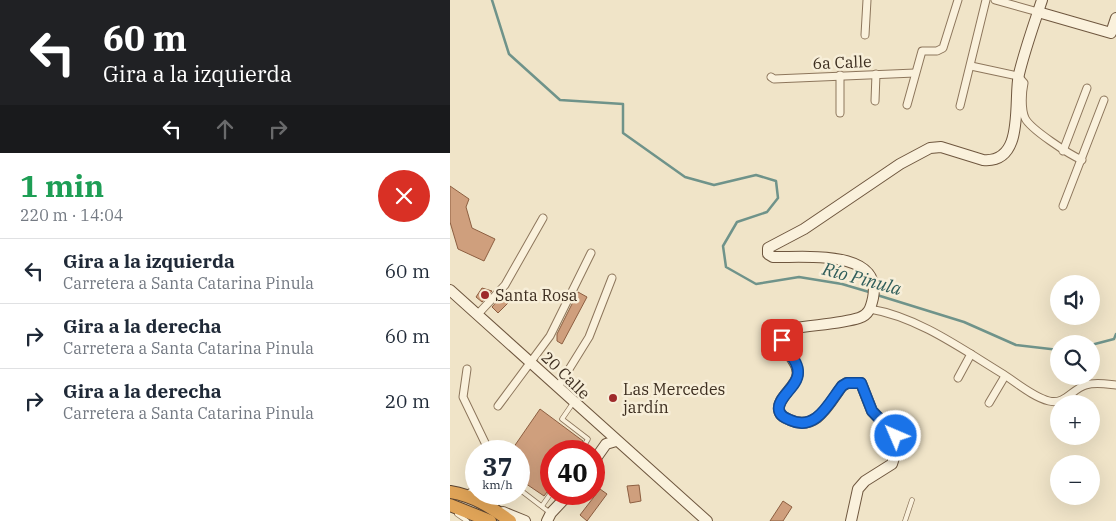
<!DOCTYPE html>
<html lang="es">
<meta charset="utf-8">
<style>
:root{--surface:#fff;--page:#f2f2f3;--text:#1f2937;--muted:#747a83;--line:#e0e1e3}
body{margin:0;font-family:"IBM Plex Serif",serif;background:var(--page);color:var(--text);height:100vh;display:flex;flex-direction:column;font-size:19px;white-space:nowrap}
*{box-sizing:border-box;margin:0}
p{font-size:16px;color:var(--muted)}
.icon{flex:none;width:28px;height:28px;fill:none;stroke:currentColor;stroke-width:2;stroke-linecap:round;stroke-linejoin:round}
.map{position:relative;flex:1;overflow:hidden}
.panel{display:flex;flex-direction:column;background:var(--surface);width:450px}
.panel>*{flex:none}
.guide{background:#202124;color:#fff;overflow:hidden}
.tools{position:absolute;left:600px;top:275px;display:grid;gap:10px}
.tools a{display:grid;place-items:center;width:50px;height:50px;border-radius:50%;background:var(--surface);box-shadow:0 5px 20px #0002;font-size:25px}
.speed{position:absolute;left:15px;top:440px;display:flex;gap:10px;font-size:25px;font-weight:700;text-align:center}
.speed>*{display:grid;place-content:center;width:65px;height:65px;border-radius:50%;background:var(--surface);box-shadow:0 5px 20px #0002;line-height:1}
.speed small{font-size:12px;font-weight:400}
.speed .limit{border:8px solid #d22;background:#fff;color:#111}
.pin{position:absolute;display:grid;place-items:center;width:42px;height:42px;color:#fff;margin:-21px;border-radius:10px;box-shadow:0 2px 8px #0006}
.me{position:absolute;width:55px;margin:-28px;rotate:315deg;stroke-linejoin:round;filter:drop-shadow(0 0 4px #0008)}
.turn{display:flex;align-items:center;gap:18px;height:105px;padding:0 20px;font-size:22px}
.turn .icon{width:65px;height:65px;stroke-width:2.5}
.turn b{display:block;font-size:35px;line-height:42px}
.lanes{display:flex;align-items:center;height:48px;padding:0 20px;background:#0003;justify-content:center;gap:25px;direction:ltr}
.lanes .off{opacity:.35}
.round{display:grid;place-items:center;flex:none;width:52px;height:52px;border-radius:26px;background:var(--page)}
.overview{display:flex;align-items:center;justify-content:space-between;height:85px;padding:0 20px}
h1{font-size:30px;font-weight:700;line-height:38px;color:#1e9e55}
ul{padding:0;list-style:none}
li{display:flex;align-items:center;gap:15px;height:65px;padding:0 20px;border-top:1px solid var(--line)}
li div{flex:1}
li b{display:block;font-size:19px}
li em{font-style:normal}
main{display:flex;flex:1;min-height:0}
.map>svg:first-child{display:block}
.lines{fill:none;stroke-linecap:round;stroke-linejoin:round}
.stream{stroke:#6f938a;stroke-width:2.5}
.building{fill:#cf9f7d;stroke:#8d5f41}
.lane-casing{stroke:#8d765c;stroke-width:5.5}
.street-casing{stroke:#8d765c;stroke-width:9}
.secondary-casing{stroke:#6f573f;stroke-width:12}
.highway-casing{stroke:#5b4430;stroke-width:14}
.lane{stroke:#faf1dc;stroke-width:4}
.street{stroke:#faf1dc;stroke-width:7}
.secondary{stroke:#faf1dc;stroke-width:10}
.highway{stroke:#e0a458;stroke-width:12}
.route-casing{stroke:#114b97;stroke-width:12}
.route{stroke:#1a73e8;stroke-width:9}
.poi-dot{fill:#9e2a2b;stroke:#f7eed8;stroke-width:2}
.labels{text-anchor:middle;stroke-width:5;stroke-linejoin:round;paint-order:stroke}
.street-label{font-size:16px;fill:#3d2e20;stroke:#f7eed8}
.poi-label{font-size:16px;fill:#3d2e20;stroke:#f7eed8;text-anchor:start}
.water-label{font-size:18px;font-style:italic;fill:#2f5d5a;stroke:#f7eed8}
</style>
<main>
<section class="panel">
<div class="guide">
<div class="turn"><svg class="icon" aria-label="left" viewBox="0 0 24 24"><path d="M17 20v-9H6M10 6l-5 5 5 5"/></svg><div><b>60 m</b>Gira a la izquierda</div></div>
<div class="lanes"><svg class="icon" aria-label="left" viewBox="0 0 24 24"><path d="M17 20v-9H6M10 6l-5 5 5 5"/></svg><svg class="icon off" aria-label="ahead" viewBox="0 0 24 24"><path d="M12 20V5M6 11l6-6 6 6"/></svg><svg class="icon off" aria-label="right" viewBox="0 0 24 24"><path d="M7 20v-9h11M14 6l5 5-5 5"/></svg></div>
</div>
<div class="overview"><div><h1>1 min</h1><p>220 m · 14:04</p></div><a class="round" style="background:#d93025;color:#fff"><svg class="icon" aria-label="close" viewBox="0 0 24 24"><path d="M6 6l12 12M18 6L6 18"/></svg></a></div>
<ul>
<li><svg class="icon" aria-label="left" viewBox="0 0 24 24"><path d="M17 20v-9H6M10 6l-5 5 5 5"/></svg><div><b>Gira a la izquierda</b><p>Carretera a Santa Catarina Pinula</p></div><em>60 m</em></li>
<li><svg class="icon" aria-label="right" viewBox="0 0 24 24"><path d="M7 20v-9h11M14 6l5 5-5 5"/></svg><div><b>Gira a la derecha</b><p>Carretera a Santa Catarina Pinula</p></div><em>60 m</em></li>
<li><svg class="icon" aria-label="right" viewBox="0 0 24 24"><path d="M7 20v-9h11M14 6l5 5-5 5"/></svg><div><b>Gira a la derecha</b><p>Carretera a Santa Catarina Pinula</p></div><em>20 m</em></li>
</ul>
</section>
<div class="map">
<svg width="666" height="521" viewBox="0 0 666 521">
<rect width="100%" height="100%" fill="#f0e4c8"/>
<g class="lines">
<!-- stream -->
<g class="stream">
<polyline points="42,0 59,54 110,100 173,104 173,133 235,177 264,185 306,175 326,181 328,198 317,212 287,222 273,246 276,267 306,284 349,277 392,284 419,292"/>
<polyline points="427,295 514,322 566,345 609,350"/>
<polyline points="641,345 664,339 666,334"/>
</g>
</g>
<!-- building -->
<g class="building">
<polygon points="0,186 19,199 16,207 22,228 45,239 34,261 8,249 0,222"/>
<polygon points="32,288 42,291 32,302 26,297"/>
<polygon points="128,292 137,297 112,344 107,341 107,334"/>
<polygon points="51,297 58,303 48,313 42,307"/>
<polygon points="90,409 133,441 127,451 101,451 101,487 94,496 69,479 69,451 61,451"/>
<polygon points="189,485 191,501 180,503 177,486"/>
<polygon points="150,489 157,494 137,521 130,515"/>
<polygon points="333,501 342,507 333,521 320,521"/>
</g>
<g class="lines">
<defs>
<g id="lane">
<polyline points="123,403 112,419 138,439 131,451"/>
<polyline points="69,489 99,512"/>
<polyline points="92,506 101,493"/>
<polyline points="7,514 17,521"/>
<polyline points="455,521 462,500"/>
</g>
<g id="street">
<polyline points="545,0 588,12"/>
<polyline points="415,35 417,0"/>
<path d="M521,66L568,76L574,83C572,92 571,109 575,118C580,129 620,155 632,160"/>
<polyline points="321,77 324,79 465,73"/>
<polyline points="425,101 426,74"/>
<polyline points="457,105 472,51 487,51 493,48 508,0"/>
<polyline points="510,106 536,0"/>
<polyline points="390,113 390,75"/>
<polyline points="613,151 637,88"/>
<polyline points="613,206 654,100"/>
<path d="M420,309C468,317 512,349 553,374C567,383 583,397 599,401C615,405 622,389 636,385C645,382 656,384 666,385"/>
<polyline points="28,314 55,285 93,218"/>
<polyline points="17,369 13,397 39,451"/>
<polyline points="508,378 521,354"/>
<polyline points="108,387 139,337 162,278"/>
<polyline points="539,403 555,376"/>
<polyline points="48,406 100,336 141,253"/>
<polyline points="18,495 26,488"/>
</g>
<g id="secondary">
<polyline points="588,12 661,33 666,18"/>
<polyline points="0,290 257,521"/>
<polyline points="144,461 156,444 166,441"/>
<polyline points="53,512 75,521"/>
<polyline points="97,521 101,513 119,494"/>
<path d="M401,521L408,489L415,481L442,464L447,448L446,436L422,411L411,383H397L392,386C379,404 366,432 340,420C335,418 330,416 329,410C327,399 344,388 347,377C353,359 317,343 341,329C361,325 390,324 409,318C419,315 421,307 423,298C433,248 352,258 323,257L318,254V248L354,229L450,164L480,148L491,147L533,160C576,164 563,99 569,74C575,49 584,24 592,0"/>
</g>
<g id="highway">
<path d="M0,492C24,496 41,507 60,521"/>
<polyline points="0,505 40,521"/>
</g>
</defs>
<!-- lane casing -->
<use href="#lane" class="lane-casing"/>
<!-- street casing -->
<use href="#street" class="street-casing"/>
<!-- secondary casing -->
<use href="#secondary" class="secondary-casing"/>
<!-- highway casing -->
<use href="#highway" class="highway-casing"/>
<!-- lane -->
<use href="#lane" class="lane"/>
<!-- street -->
<use href="#street" class="street"/>
<!-- secondary -->
<use href="#secondary" class="secondary"/>
<!-- highway -->
<use href="#highway" class="highway"/>
</g>
<g class="lines">
<defs>
<path id="route" d="M332,340C334,352 349,359 348,373C348,387 327,397 329,410C330,416 335,418 340,420C366,432 378,404 392,386L397,383H411L422,411L446,436"/>
</defs>
<!-- route casing -->
<use href="#route" class="route-casing"/>
<!-- route -->
<use href="#route" class="route"/>
</g>
<!-- markers -->
<g class="poi-dot">
<circle cx="35" cy="295" r="5"/>
<circle cx="163" cy="398" r="5"/>
</g>
<g class="labels">
<!-- street labels -->
<g class="street-label">
<text transform="translate(392 62) rotate(-2)" y="6">6a Calle</text>
<text transform="translate(116 375) rotate(44)" y="6">20 Calle</text>
</g>
<!-- poi labels -->
<g class="poi-label">
<text x="45" y="301">Santa Rosa</text>
<text x="173" y="395">Las Mercedes<tspan x="173" dy="18">jardín</tspan></text>
</g>
<!-- water labels -->
<g class="water-label">
<text transform="translate(412 279) rotate(15)" y="6">Río Pinula</text>
</g>
</g>
</svg>
<div class="tools">
<a><svg class="icon" aria-label="sound" viewBox="0 0 24 24"><path d="M4 9h4l5-4v14l-5-4H4zM17 9q2 3 0 6"/></svg></a>
<a><svg class="icon" aria-label="search" viewBox="0 0 24 24"><circle cx="10" cy="10" r="6"/><path d="M15 15l6 6"/></svg></a>
<a>+</a>
<a>−</a>
</div>
<div class="speed"><div>37<small>km/h</small></div><div class="limit">40</div></div>
<div class="pin" style="left:332px;top:340px;background:#d93025"><svg class="icon" aria-label="arrive" viewBox="0 0 24 24"><path d="M6 21V4h12l-3 4 3 4H6"/></svg></div>
<svg class="me" style="left:446px;top:436px" viewBox="-20 -20 40 40"><circle r="17" fill="#1a73e8" stroke="#fff" stroke-width="3"/><path d="M0-11L8 9 0 5-8 9z" fill="#fff"/></svg>
</div>
</main>
